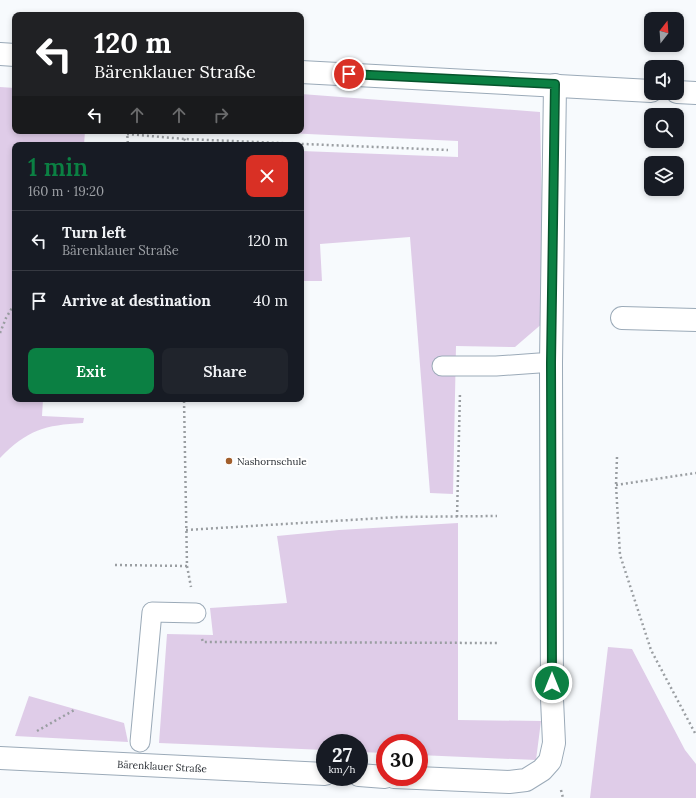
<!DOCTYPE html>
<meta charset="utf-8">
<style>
:root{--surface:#171b24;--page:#20242c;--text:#f1f3f6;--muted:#9ea1a6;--line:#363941;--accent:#0b8043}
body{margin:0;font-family:Lora,serif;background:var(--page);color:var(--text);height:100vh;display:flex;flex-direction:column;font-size:15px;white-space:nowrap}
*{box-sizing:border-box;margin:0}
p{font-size:13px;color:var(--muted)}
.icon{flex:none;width:22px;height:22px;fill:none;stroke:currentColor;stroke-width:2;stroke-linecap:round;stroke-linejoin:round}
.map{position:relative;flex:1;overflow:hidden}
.details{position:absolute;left:12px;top:142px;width:292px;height:260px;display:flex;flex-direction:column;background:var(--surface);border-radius:8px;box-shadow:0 2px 6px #0003}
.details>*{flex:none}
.guide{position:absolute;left:12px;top:12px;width:292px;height:122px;border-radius:8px;box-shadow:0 2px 6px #0003;background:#202124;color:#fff;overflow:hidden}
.needle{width:26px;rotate:17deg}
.fabs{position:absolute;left:644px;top:12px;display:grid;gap:8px}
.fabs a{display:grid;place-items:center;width:40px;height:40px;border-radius:8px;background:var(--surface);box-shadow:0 2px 6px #0003;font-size:20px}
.speed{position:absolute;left:316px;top:734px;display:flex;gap:8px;font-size:20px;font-weight:700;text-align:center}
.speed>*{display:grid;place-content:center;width:52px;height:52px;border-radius:50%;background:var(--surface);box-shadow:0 2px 6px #0003;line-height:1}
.speed small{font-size:10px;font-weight:400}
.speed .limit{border:6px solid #d22;background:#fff;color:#111}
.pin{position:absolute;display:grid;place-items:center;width:34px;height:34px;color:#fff;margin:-17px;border:2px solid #fff;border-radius:50%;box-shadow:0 1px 4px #0007}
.me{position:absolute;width:44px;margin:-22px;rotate:0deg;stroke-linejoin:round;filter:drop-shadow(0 0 3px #0008)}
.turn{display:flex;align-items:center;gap:14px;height:84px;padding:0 16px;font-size:18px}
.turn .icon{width:52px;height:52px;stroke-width:2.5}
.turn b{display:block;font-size:28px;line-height:34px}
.lanes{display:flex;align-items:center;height:38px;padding:0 16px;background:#0003;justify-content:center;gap:20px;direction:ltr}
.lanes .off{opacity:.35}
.round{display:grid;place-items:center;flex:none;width:42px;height:42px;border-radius:8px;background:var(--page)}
.head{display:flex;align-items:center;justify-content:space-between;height:68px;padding:0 16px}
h1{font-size:24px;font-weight:600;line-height:30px;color:var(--accent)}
.cta{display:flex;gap:8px;margin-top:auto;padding:8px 16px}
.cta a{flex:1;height:46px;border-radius:8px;background:var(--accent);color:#fff;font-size:16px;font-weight:600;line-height:46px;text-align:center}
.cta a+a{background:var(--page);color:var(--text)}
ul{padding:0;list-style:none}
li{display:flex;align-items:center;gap:12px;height:60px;padding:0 16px;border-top:1px solid var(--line)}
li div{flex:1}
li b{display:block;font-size:15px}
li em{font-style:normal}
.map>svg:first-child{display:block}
.green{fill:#dfcce8}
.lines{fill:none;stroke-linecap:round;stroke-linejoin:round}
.service-casing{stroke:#9baab8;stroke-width:21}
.minor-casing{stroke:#9baab8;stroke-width:24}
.tertiary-casing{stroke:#9baab8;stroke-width:24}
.path{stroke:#9a9ea2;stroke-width:2.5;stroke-dasharray:2 3;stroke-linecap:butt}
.service{stroke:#fff;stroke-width:19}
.minor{stroke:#fff;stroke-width:22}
.tertiary{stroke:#fff;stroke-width:22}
.route-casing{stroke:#07532c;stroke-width:10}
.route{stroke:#0b8043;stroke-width:7}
.poi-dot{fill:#a15e2c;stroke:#fff;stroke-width:1.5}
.labels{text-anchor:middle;stroke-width:4;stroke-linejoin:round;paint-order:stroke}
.poi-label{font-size:10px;fill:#282d33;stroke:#fff;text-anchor:start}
.street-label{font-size:10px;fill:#282d33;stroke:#fff}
</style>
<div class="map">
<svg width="696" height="798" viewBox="0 0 696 798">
<rect width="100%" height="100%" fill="#f7fafd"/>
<!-- green -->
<g class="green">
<path d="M0,87L15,88V131H85L84,145H15L14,294L15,295V399H43L42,416L84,418L83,423C45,425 27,430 0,458Z"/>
<polygon points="301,94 540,112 544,322 515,347 456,346 453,494 430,493 410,237 320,244 322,281 301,281 301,151 458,157 458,141 244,131 301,131"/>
<polygon points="458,523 458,720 541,721 536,760 419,755 419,743 385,743 385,753 359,752 359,743 325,743 325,750 159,743 167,634 213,635 210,608 287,603 277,536 339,530"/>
<polygon points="608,647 632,649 685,750 696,764 696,798 590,798"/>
<polygon points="29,696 124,723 128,742 15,736"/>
</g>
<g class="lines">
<defs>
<g id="service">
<polyline points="442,366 496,366 539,363 551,363"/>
<polyline points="140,742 152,612 196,613"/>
</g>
<g id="minor">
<polyline points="622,318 696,320"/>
<polyline points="0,758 325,774"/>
<polyline points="359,775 385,777"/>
<polyline points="394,777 509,782 526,780 542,770 550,761 554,743 552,699 551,363 555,85"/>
</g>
<g id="tertiary">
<polyline points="0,54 15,55"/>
<polyline points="301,72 651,91"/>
<polyline points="677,92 696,93"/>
</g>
</defs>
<!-- service casing -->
<use href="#service" class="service-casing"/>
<!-- minor casing -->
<use href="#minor" class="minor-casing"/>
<!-- tertiary casing -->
<use href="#tertiary" class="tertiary-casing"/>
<!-- path -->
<g class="path">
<polyline points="127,131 128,145"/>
<polyline points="127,134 184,139 448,150"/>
<polyline points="184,139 189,145"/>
<polyline points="0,333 6,318 15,303"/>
<polyline points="617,457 616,485 620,555 651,650 696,735"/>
<polyline points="616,485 696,473"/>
<polyline points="457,517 460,392"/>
<polyline points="186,530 399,517 497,516"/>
<polyline points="115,565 187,566 184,399"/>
<polyline points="187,566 191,587"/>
<polyline points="202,639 203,642 498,643"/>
<polyline points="37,731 76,709"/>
<polyline points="561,790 563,798"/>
</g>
<!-- service -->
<use href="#service" class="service"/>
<!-- minor -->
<use href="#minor" class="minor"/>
<!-- tertiary -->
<use href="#tertiary" class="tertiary"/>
</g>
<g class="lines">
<defs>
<polyline id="route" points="349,74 555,84 551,363 552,683"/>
</defs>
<!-- route casing -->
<use href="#route" class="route-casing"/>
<!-- route -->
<use href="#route" class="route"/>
</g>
<!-- markers -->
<circle class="poi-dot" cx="229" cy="461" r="4"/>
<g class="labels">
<!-- poi labels -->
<g class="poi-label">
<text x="237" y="465">Nashornschule</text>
</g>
<!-- street labels -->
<g class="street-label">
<text transform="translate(162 766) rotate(3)" y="4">Bärenklauer Straße</text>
</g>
</g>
</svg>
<div class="fabs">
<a><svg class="needle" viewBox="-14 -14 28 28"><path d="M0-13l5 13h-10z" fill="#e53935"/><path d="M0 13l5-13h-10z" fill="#9ea1a6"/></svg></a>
<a><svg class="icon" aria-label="sound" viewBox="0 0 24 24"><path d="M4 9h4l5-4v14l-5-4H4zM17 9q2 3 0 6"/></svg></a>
<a><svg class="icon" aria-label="search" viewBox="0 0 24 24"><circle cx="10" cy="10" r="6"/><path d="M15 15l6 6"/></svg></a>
<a><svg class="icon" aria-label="layers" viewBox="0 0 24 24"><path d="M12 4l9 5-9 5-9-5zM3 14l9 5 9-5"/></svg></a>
</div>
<div class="speed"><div>27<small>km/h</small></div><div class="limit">30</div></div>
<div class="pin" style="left:349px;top:74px;background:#d93025"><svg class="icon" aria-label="arrive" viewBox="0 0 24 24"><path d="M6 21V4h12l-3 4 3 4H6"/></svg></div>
<svg class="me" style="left:552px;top:683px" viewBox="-20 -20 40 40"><circle r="17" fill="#0b8043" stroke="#fff" stroke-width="3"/><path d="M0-11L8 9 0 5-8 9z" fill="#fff"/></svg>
<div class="guide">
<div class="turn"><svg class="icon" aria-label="left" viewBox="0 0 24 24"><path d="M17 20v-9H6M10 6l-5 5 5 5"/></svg><div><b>120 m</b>Bärenklauer Straße</div></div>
<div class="lanes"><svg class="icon" aria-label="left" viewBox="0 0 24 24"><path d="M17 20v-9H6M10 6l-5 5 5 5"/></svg><svg class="icon off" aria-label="ahead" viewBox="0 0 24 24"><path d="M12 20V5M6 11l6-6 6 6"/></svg><svg class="icon off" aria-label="ahead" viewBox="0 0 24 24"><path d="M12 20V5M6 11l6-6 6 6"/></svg><svg class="icon off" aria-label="right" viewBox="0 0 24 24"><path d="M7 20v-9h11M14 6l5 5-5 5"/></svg></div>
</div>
<section class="details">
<div class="head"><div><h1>1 min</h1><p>160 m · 19:20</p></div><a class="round" style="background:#d93025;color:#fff"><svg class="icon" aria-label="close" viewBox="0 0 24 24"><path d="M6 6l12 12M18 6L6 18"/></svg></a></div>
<ul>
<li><svg class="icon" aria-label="left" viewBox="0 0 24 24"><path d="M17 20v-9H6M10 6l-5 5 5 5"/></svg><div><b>Turn left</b><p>Bärenklauer Straße</p></div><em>120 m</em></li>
<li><svg class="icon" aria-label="arrive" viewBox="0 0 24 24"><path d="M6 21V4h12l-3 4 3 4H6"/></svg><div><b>Arrive at destination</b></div><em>40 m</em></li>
</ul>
<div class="cta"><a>Exit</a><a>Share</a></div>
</section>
</div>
